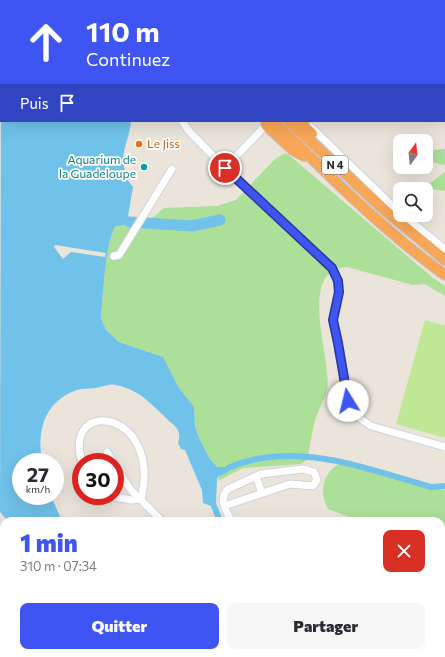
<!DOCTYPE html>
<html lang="fr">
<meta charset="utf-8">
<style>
:root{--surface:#fff;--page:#f7f7f7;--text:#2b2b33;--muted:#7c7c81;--accent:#3e55f3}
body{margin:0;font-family:Commissioner,sans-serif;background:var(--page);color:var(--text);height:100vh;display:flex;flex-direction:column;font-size:15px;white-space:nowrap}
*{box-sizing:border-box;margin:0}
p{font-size:13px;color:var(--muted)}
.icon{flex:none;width:22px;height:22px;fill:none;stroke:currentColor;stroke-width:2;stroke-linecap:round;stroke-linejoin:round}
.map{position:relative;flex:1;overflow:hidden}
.side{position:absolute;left:0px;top:517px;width:445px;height:140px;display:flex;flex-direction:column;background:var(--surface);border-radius:12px 12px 0 0;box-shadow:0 4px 16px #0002}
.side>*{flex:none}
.banner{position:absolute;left:0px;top:0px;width:445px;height:122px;box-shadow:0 4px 16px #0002;background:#3e55f3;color:#fff;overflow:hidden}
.needle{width:26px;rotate:15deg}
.controls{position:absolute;left:393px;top:134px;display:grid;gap:8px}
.controls a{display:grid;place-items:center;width:40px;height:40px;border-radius:8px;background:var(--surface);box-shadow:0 4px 16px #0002;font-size:20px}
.speed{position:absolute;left:12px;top:453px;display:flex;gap:8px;font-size:20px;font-weight:700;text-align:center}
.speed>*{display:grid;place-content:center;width:52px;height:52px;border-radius:50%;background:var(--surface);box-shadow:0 4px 16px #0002;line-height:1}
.speed small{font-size:10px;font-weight:400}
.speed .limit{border:6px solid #d22;background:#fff;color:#111}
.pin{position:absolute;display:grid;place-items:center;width:34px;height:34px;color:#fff;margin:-17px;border:2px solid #fff;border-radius:50%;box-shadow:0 1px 4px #0007}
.me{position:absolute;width:44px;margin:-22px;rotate:351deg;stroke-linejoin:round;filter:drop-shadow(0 0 3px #0008)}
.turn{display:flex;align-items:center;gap:14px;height:84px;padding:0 20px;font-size:18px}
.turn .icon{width:52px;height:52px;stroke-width:2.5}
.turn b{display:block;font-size:28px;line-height:34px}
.then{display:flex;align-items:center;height:38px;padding:0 20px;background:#0003;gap:8px;font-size:15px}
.round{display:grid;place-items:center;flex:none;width:42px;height:42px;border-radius:8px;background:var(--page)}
.overview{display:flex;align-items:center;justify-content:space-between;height:68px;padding:0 20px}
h1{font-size:24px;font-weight:800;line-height:30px;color:var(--accent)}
.action{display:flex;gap:8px;margin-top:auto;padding:8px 20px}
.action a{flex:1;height:46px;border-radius:8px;background:var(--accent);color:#fff;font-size:16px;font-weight:800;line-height:46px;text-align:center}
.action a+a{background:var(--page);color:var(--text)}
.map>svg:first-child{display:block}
.green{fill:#acdf98}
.pitch{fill:#bfe794}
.water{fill:#70c2ea}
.pier{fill:#eae4da}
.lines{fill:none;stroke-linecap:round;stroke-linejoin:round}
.canal{stroke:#70c2ea;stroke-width:6}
.river{stroke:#70c2ea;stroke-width:11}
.minor-casing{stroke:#d0d2e1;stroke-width:9}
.major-casing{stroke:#c3c3c3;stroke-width:10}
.highway-casing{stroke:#c3c3c3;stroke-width:12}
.minor{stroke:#fff;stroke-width:7}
.major{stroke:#ebd35e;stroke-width:8}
.highway{stroke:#f8a657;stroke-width:10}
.route-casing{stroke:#28379e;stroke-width:10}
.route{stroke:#3e55f3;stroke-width:7}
.food-dot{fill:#e8710a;stroke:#fff;stroke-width:1.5}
.culture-dot{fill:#0f9aa8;stroke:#fff;stroke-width:1.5}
.labels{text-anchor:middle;stroke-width:3.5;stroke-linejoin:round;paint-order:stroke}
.shield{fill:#fff;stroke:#686868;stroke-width:1}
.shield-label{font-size:11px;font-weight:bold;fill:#282828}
.food-label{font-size:12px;fill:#c56008;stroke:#fff;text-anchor:start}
.culture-label{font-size:12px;fill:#0d838f;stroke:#fff;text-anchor:end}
</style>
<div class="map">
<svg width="445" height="657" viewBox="0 0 445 657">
<rect width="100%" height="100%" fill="#eae4da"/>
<!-- green -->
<g class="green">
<polygon points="445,149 445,165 426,161 426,151"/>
<path d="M285,153L289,155L433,278L445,286V296L425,284L413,285L347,267C295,269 333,362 327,390C324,401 317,412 314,424C311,436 310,448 307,460L301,464L243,468L218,481L219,476L226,467H217L210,459L200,440L195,427L194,407L179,388L163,357L119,342L106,330L101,318C103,298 105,240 116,226L126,224L143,226L164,208L217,206L236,200L275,159Z"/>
<polygon points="445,172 445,191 423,188"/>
<path d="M339,464L347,465L445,490V533L441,532V521H360L328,509C319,492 322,474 339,464Z"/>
</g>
<!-- pitch -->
<polygon class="pitch" points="425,320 445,326 445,438 396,424"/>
<!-- water -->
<path class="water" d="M1,77V121H131C130,140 117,156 127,175L125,177L133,187L128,216L131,219L129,224L116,226C105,240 103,298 101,318L106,330L119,342L163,357L179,388L194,407L195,427L200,440L210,459L217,467H226L229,471L227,473L219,476L217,479L216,505L211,506L203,503L202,490L185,450L181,449L178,443C183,428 172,425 164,416C148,401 139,390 116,385C110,383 102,387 95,388C89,389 80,388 74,391C43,404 37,432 42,462H21V496H51L62,521H8L0,512Z"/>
<!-- pier -->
<polygon class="pier" points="55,245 106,253 105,257 71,252 63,259 54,247"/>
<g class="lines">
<!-- canal -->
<g class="canal">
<path d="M228,468C294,439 366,469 431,487L445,486"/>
<polyline points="214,506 220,521"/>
<polyline points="279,653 281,657"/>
</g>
<!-- river -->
<polyline class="river" points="130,222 192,226 220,220"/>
<defs>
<g id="minor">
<polyline points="48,0 49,1"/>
<polyline points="267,0 269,1"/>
<polyline points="72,1 72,0"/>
<polyline points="252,1 254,0"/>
<polyline points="0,40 1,40"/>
<polyline points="182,121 188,130 225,168 332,268 338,281 339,292 333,320 350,408 361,419 371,426 445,447"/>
<polyline points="311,127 400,213"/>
<polyline points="225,168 266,125"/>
<polyline points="403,215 445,249"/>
<polyline points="114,256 119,255 172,169"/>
<polyline points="107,452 113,462"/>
<path d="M82,462C62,396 163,410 141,499L131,500L110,496"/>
<polyline points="115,466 131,490 162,521"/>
<polyline points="256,476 262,493"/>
<path d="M224,506L290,484L313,486L317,480L314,472L303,469L261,474L228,489C218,499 226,510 231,521"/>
<polyline points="0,555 4,564"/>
<polyline points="441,562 445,562"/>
<polyline points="441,574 445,575"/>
<polyline points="0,601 4,597"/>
<polyline points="0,605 4,608"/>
<polyline points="441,628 445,629"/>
<polyline points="46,653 48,657"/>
<polyline points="223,653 225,657"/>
<polyline points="289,653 291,657"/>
<polyline points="331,657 331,653"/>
</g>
<polyline id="major" points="138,0 139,1"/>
<g id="highway">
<polyline points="171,0 172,1"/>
<polyline points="189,0 190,1"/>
<polyline points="199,0 199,1"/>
<path d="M274,121C328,175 383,230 445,275"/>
<polyline points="289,121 382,208 445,260"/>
<polyline points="299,121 312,134"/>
<polyline points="266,125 293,150 304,156"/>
</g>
</defs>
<!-- minor casing -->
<use href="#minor" class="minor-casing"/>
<!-- major casing -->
<use href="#major" class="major-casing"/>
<!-- highway casing -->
<use href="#highway" class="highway-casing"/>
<!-- minor -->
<use href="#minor" class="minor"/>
<!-- major -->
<use href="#major" class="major"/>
<!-- highway -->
<use href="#highway" class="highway"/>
</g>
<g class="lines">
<defs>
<polyline id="route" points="225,168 332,268 338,281 339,292 333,320 338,343 348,401"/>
</defs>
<!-- route casing -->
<use href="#route" class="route-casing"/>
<!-- route -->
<use href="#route" class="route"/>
</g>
<!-- markers -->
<circle class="food-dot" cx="139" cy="144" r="4"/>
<circle class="culture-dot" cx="144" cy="167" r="4"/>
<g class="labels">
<!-- shield labels -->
<rect class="shield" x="322" y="156" width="26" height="18" rx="3"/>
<g class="shield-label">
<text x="335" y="169">N 4</text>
</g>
<!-- food labels -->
<g class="food-label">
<text x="147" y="148">Le Jiss</text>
</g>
<!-- culture labels -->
<g class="culture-label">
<text x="136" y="164">Aquarium de<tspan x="136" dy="14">la Guadeloupe</tspan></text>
</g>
</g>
</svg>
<div class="controls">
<a><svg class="needle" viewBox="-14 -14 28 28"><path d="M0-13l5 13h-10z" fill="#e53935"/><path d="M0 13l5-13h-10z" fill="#7c7c81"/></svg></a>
<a><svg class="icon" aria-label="search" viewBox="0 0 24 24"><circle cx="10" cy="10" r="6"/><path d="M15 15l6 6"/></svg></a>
</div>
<div class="speed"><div>27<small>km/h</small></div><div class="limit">30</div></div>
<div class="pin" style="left:225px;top:168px;background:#d93025"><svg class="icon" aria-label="arrive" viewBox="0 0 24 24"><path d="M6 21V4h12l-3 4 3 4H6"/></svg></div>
<svg class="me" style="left:348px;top:401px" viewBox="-20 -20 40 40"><circle r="19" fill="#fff"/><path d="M0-13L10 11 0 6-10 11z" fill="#3e55f3"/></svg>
<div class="banner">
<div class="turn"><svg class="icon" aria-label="ahead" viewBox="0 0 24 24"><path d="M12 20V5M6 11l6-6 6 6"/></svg><div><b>110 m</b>Continuez</div></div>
<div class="then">Puis<svg class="icon" aria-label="arrive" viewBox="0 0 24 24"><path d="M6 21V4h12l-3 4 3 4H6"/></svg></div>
</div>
<section class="side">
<div class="overview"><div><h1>1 min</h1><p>310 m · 07:34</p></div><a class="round" style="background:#d93025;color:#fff"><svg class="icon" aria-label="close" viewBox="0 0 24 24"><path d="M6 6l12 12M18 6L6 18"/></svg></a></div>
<div class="action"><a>Quitter</a><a>Partager</a></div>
</section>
</div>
